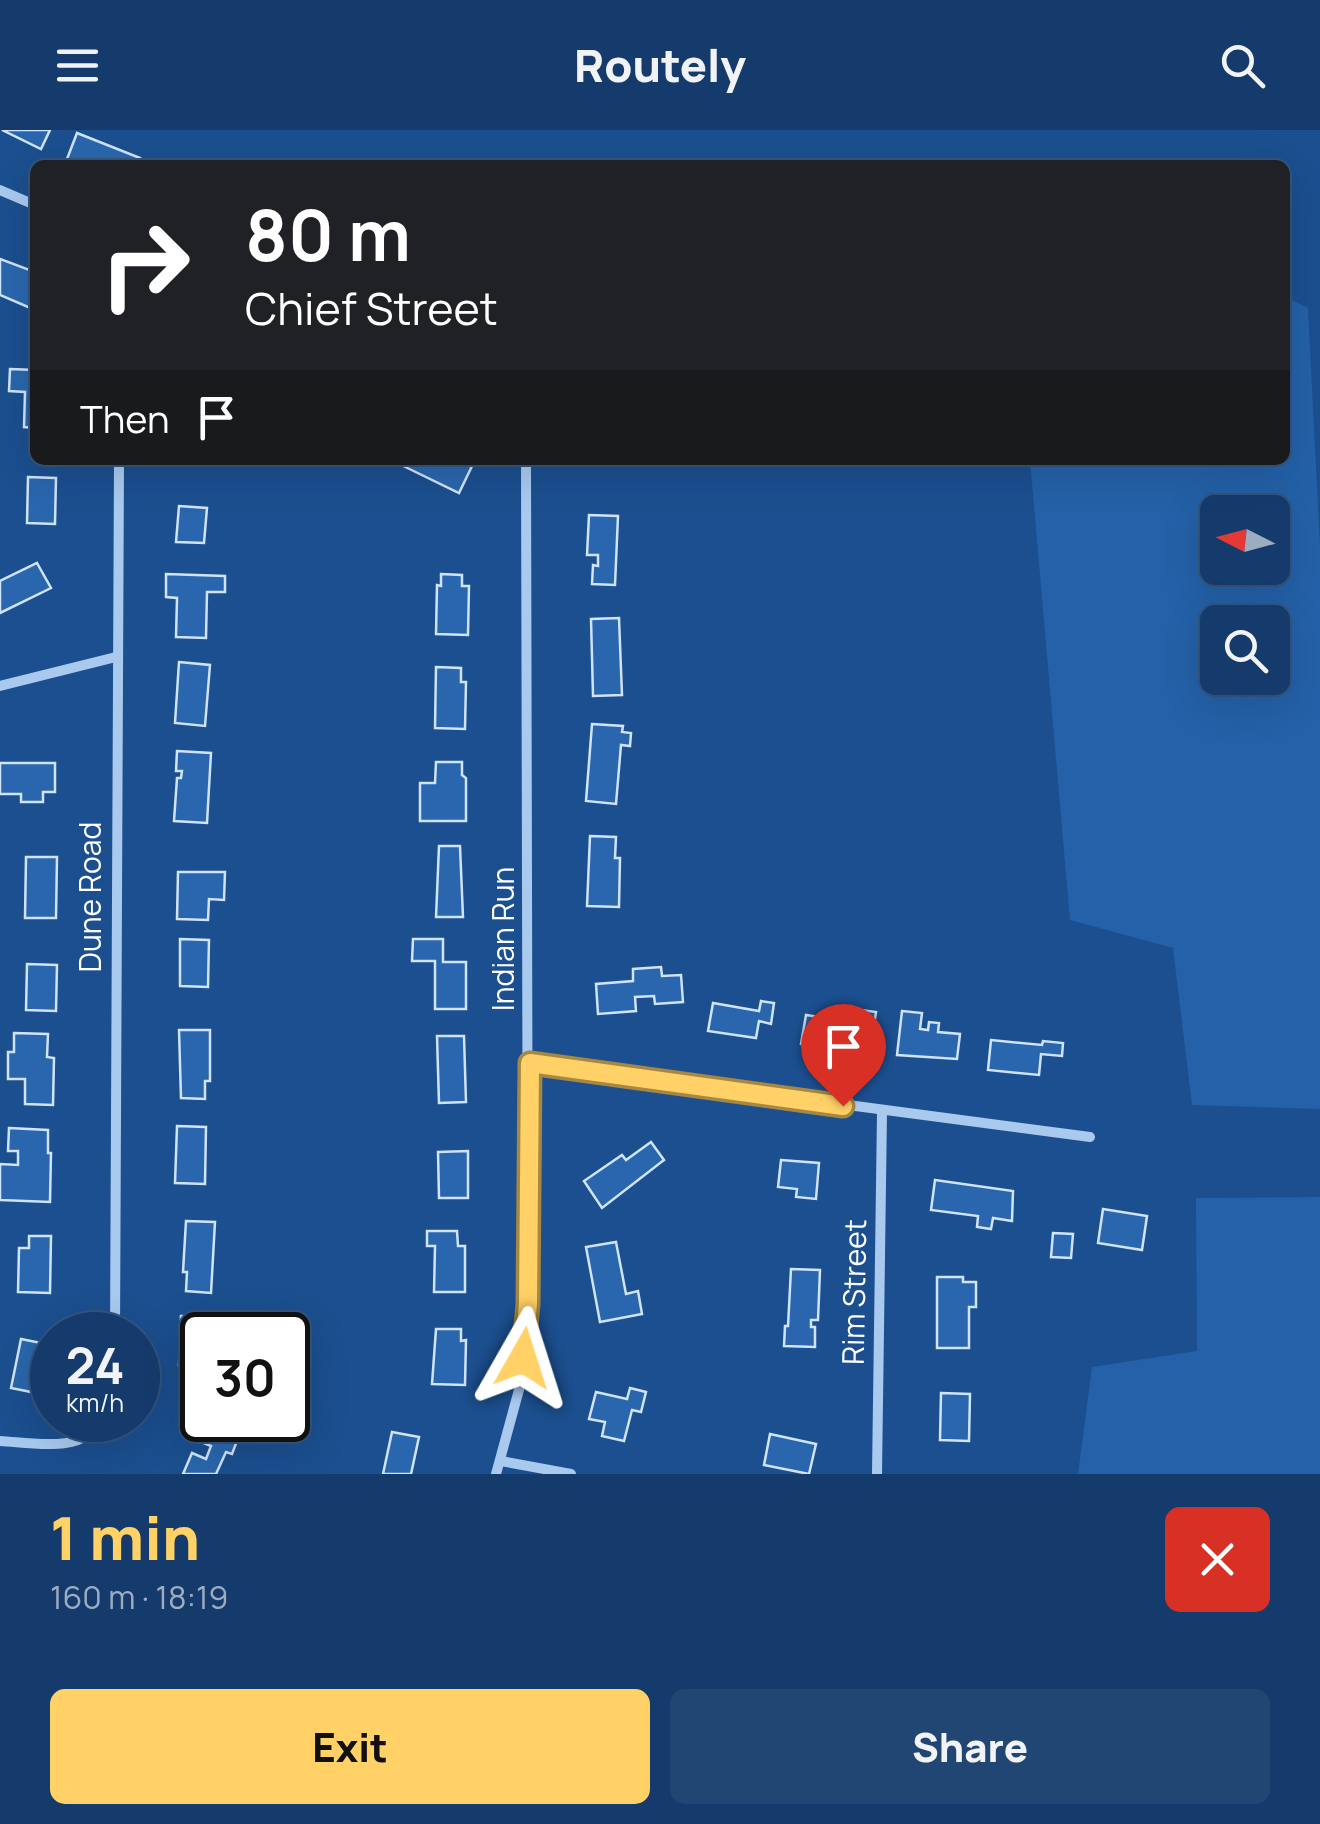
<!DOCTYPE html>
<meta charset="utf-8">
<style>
:root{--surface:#143b6b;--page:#214673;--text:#f1f3f6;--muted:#9dadc1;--line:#33557e;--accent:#ffd166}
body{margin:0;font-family:Manrope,sans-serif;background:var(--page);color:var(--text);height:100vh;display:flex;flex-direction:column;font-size:38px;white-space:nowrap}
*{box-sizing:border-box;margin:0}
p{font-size:32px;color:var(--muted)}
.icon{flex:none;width:55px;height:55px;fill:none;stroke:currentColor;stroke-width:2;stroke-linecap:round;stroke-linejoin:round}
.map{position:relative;height:1344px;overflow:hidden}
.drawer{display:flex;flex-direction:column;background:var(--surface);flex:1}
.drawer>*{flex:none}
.hud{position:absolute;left:30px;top:30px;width:1260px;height:305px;border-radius:15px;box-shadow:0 10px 40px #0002,0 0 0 2px var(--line);background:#202124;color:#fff;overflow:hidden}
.needle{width:65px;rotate:276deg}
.tools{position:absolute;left:1200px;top:365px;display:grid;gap:20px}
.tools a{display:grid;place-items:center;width:90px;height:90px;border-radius:15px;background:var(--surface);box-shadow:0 10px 40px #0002,0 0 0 2px var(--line);font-size:50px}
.speed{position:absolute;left:30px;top:1182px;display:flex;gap:20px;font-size:50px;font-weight:700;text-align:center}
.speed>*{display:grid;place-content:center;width:130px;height:130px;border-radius:50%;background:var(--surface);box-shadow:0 10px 40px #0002,0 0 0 2px var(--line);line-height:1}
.speed small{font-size:25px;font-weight:400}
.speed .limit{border:5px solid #111;border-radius:15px;background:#fff;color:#111}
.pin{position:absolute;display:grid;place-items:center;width:85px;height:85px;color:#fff;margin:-102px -42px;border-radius:50% 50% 50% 0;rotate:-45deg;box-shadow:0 0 10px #0007}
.pin .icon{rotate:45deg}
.me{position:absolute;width:110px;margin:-55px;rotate:6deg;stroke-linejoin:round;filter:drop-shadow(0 0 8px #0008)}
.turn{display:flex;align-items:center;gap:35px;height:210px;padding:0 50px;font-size:45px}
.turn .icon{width:130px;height:130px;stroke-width:2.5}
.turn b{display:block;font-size:70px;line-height:85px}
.then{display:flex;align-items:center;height:95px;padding:0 50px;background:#0003;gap:20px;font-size:38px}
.round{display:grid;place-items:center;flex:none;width:105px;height:105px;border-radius:15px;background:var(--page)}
.summary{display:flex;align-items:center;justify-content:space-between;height:170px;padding:0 50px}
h1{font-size:60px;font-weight:800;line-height:75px;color:var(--accent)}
.action{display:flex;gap:20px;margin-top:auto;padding:20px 50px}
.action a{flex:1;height:115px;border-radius:15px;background:var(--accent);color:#111;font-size:40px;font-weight:800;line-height:115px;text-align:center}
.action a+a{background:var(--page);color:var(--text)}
header{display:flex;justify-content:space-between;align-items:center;height:130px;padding:0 50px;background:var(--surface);font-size:45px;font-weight:800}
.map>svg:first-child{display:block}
.green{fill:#2461a8;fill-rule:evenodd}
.building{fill:#2a66ad;stroke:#cfe3fa;stroke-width:2.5}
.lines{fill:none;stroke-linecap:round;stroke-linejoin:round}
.minor{stroke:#a9c9ee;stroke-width:10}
.route-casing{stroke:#a68842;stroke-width:25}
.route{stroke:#ffd166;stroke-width:18}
.labels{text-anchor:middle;stroke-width:10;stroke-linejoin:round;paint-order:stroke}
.street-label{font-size:30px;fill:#fff;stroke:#1b4f8f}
</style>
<header><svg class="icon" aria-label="menu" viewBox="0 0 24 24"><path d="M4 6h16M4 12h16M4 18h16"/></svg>Routely<svg class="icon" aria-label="search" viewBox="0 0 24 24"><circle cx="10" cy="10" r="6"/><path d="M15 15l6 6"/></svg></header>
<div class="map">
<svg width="1320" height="1344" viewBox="0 0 1320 1344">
<rect width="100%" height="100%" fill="#1b4f8f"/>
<!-- green -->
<g class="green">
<path d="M1285,167L1308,178L1320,416V979L1192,975L1173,818L1070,790L1030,330H1285ZM1218,382H1272V438H1218ZM1218,492H1272V548H1218Z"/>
<polygon points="1320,1067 1320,1344 1078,1344 1092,1237 1197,1221 1196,1068"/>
</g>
<!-- building -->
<g class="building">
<polygon points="2,0 50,0 41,19"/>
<polygon points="77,3 140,28 137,35 83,35 67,29"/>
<polygon points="0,129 35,142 35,180 0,165"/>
<polygon points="10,239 35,240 35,298 24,297 25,262 9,261"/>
<polygon points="391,330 459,330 472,336 459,363"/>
<polygon points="28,347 56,348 55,394 27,393"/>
<polygon points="179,376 207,378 204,413 176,412"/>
<polygon points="589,385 618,386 615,455 592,454 593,435 598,436 598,425 587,425"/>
<polygon points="37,433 51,458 0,483 0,451"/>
<polygon points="166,444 225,446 225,462 207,462 206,508 176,507 177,468 166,467"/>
<polygon points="441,444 462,445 462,456 469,456 468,505 436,504 437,455 441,456"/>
<polygon points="619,488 622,565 593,566 591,489"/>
<polygon points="179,532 210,535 205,596 175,593"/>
<polygon points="436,537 461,538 461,552 466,552 465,599 435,598"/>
<polygon points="592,594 623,596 622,602 631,603 630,616 621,615 616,674 586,671"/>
<polygon points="177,621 211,623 207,693 174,691 177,648 181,648 182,641 176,641"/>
<polygon points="436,632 462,632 462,645 466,648 466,691 420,691 420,653 435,653"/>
<polygon points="0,633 55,633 55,662 43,662 43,672 21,672 21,664 0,664"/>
<polygon points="590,706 616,707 615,728 620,728 619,777 587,776"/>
<polygon points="439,716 460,716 463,787 436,787"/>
<polygon points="26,727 57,727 56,788 25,788"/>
<polygon points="178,742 225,742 224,770 209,769 208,790 177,789"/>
<polygon points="180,809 209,810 208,857 180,856"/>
<polygon points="413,809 443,809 443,832 466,832 466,879 435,879 435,831 412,831"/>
<polygon points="27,834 57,835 56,881 26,880"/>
<polygon points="661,837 662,846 681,845 683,872 655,874 654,866 635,867 636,881 598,884 596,854 633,851 633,839"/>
<polygon points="761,871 774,873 771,894 759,891 756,908 708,901 713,873 759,881"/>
<polygon points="854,879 876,882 870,924 801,914 806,885 852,892"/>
<polygon points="902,881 922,883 920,899 928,900 929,892 939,893 938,902 960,904 957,929 897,925"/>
<polygon points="179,900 210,900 210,951 205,951 205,969 181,968"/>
<polygon points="14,903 48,904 47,927 54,928 53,975 25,974 25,949 8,949 8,922 14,922"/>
<polygon points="437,906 464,906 466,972 439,973"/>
<polygon points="991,910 1042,915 1043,911 1063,913 1062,926 1041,924 1039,945 988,940"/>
<polygon points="177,996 206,997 205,1054 175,1053"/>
<polygon points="9,998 48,1000 48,1023 51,1023 50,1072 0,1070 0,1034 18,1035 18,1021 8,1021"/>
<polygon points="651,1012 664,1030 602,1078 584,1051 622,1025 626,1030"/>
<polygon points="468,1021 468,1068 439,1068 438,1022"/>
<polygon points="781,1030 819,1033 816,1069 796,1067 797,1059 778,1057"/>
<polygon points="935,1050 1013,1061 1012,1091 993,1088 991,1099 977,1097 978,1086 931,1080"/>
<polygon points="1103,1079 1147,1086 1142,1120 1098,1113"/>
<polygon points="186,1091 215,1092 211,1163 186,1161 187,1142 183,1142"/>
<polygon points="427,1101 457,1101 458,1116 465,1116 465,1162 434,1162 435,1116 427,1116"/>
<polygon points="1053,1103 1073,1104 1071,1128 1051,1127"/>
<polygon points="29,1106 51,1106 50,1163 18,1162 19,1118 29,1118"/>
<polygon points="616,1112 626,1164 638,1161 642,1184 600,1192 586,1117"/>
<polygon points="791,1139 820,1140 818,1190 811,1190 811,1197 815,1197 815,1217 784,1216 785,1196 788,1196"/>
<polygon points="937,1147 963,1147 963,1152 976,1152 976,1177 969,1177 969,1218 937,1218"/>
<polygon points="181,1186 210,1187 209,1205 202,1205 202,1236 179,1235"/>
<polygon points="436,1199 461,1199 461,1211 466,1210 465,1255 432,1254"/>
<polygon points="21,1209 51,1215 41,1264 11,1258"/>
<polygon points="630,1258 646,1262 641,1282 632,1280 624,1311 602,1306 605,1292 589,1289 596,1262 627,1269"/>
<polygon points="941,1263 970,1264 969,1311 940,1310"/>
<polygon points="207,1290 240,1303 232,1324 226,1322 216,1344 183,1344 192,1323 206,1329 211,1316 199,1311"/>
<polygon points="392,1302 419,1307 411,1344 383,1344"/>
<polygon points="770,1304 816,1314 809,1344 764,1335"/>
</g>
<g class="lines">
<!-- minor -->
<g class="minor">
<polyline points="0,60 35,75"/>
<polyline points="0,556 116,527"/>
<polyline points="530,933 1090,1007"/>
<polyline points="115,1205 119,330"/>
<path d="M0,1311C34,1313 83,1324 102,1290"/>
<polyline points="501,1331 571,1344"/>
<polyline points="496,1344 520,1256 528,1173 526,330"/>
<polyline points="877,1344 882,982"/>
</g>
</g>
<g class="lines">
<defs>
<polyline id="route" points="523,1228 528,1174 530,933 843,976"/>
</defs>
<!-- route casing -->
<use href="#route" class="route-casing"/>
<!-- route -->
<use href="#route" class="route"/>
</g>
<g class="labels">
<!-- street labels -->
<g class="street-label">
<text transform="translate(91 767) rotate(-90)" y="10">Dune Road</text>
<text transform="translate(504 809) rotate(-90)" y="10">Indian Run</text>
<text transform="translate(855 1162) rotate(-89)" y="10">Rim Street</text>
</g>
</g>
</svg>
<div class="tools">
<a><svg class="needle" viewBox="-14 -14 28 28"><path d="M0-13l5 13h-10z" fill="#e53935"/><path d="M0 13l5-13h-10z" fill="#9dadc1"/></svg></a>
<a><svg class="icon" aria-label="search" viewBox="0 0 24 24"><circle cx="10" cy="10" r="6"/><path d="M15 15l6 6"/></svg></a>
</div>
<div class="speed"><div>24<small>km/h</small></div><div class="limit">30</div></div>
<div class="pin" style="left:843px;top:976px;background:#d93025"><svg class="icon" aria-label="arrive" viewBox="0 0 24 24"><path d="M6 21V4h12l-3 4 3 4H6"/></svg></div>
<svg class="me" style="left:523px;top:1228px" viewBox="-20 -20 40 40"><path d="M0-17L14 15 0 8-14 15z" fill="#ffd166" stroke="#fff" stroke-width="4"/></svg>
<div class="hud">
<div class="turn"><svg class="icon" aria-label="right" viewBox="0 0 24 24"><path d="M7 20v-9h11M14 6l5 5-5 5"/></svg><div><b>80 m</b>Chief Street</div></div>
<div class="then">Then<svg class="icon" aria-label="arrive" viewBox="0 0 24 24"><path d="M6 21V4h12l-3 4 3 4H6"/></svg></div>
</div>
</div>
<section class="drawer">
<div class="summary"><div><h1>1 min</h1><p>160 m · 18:19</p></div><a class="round" style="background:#d93025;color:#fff"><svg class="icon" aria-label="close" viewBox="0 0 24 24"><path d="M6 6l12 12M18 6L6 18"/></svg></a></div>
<div class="action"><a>Exit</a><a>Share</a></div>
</section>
